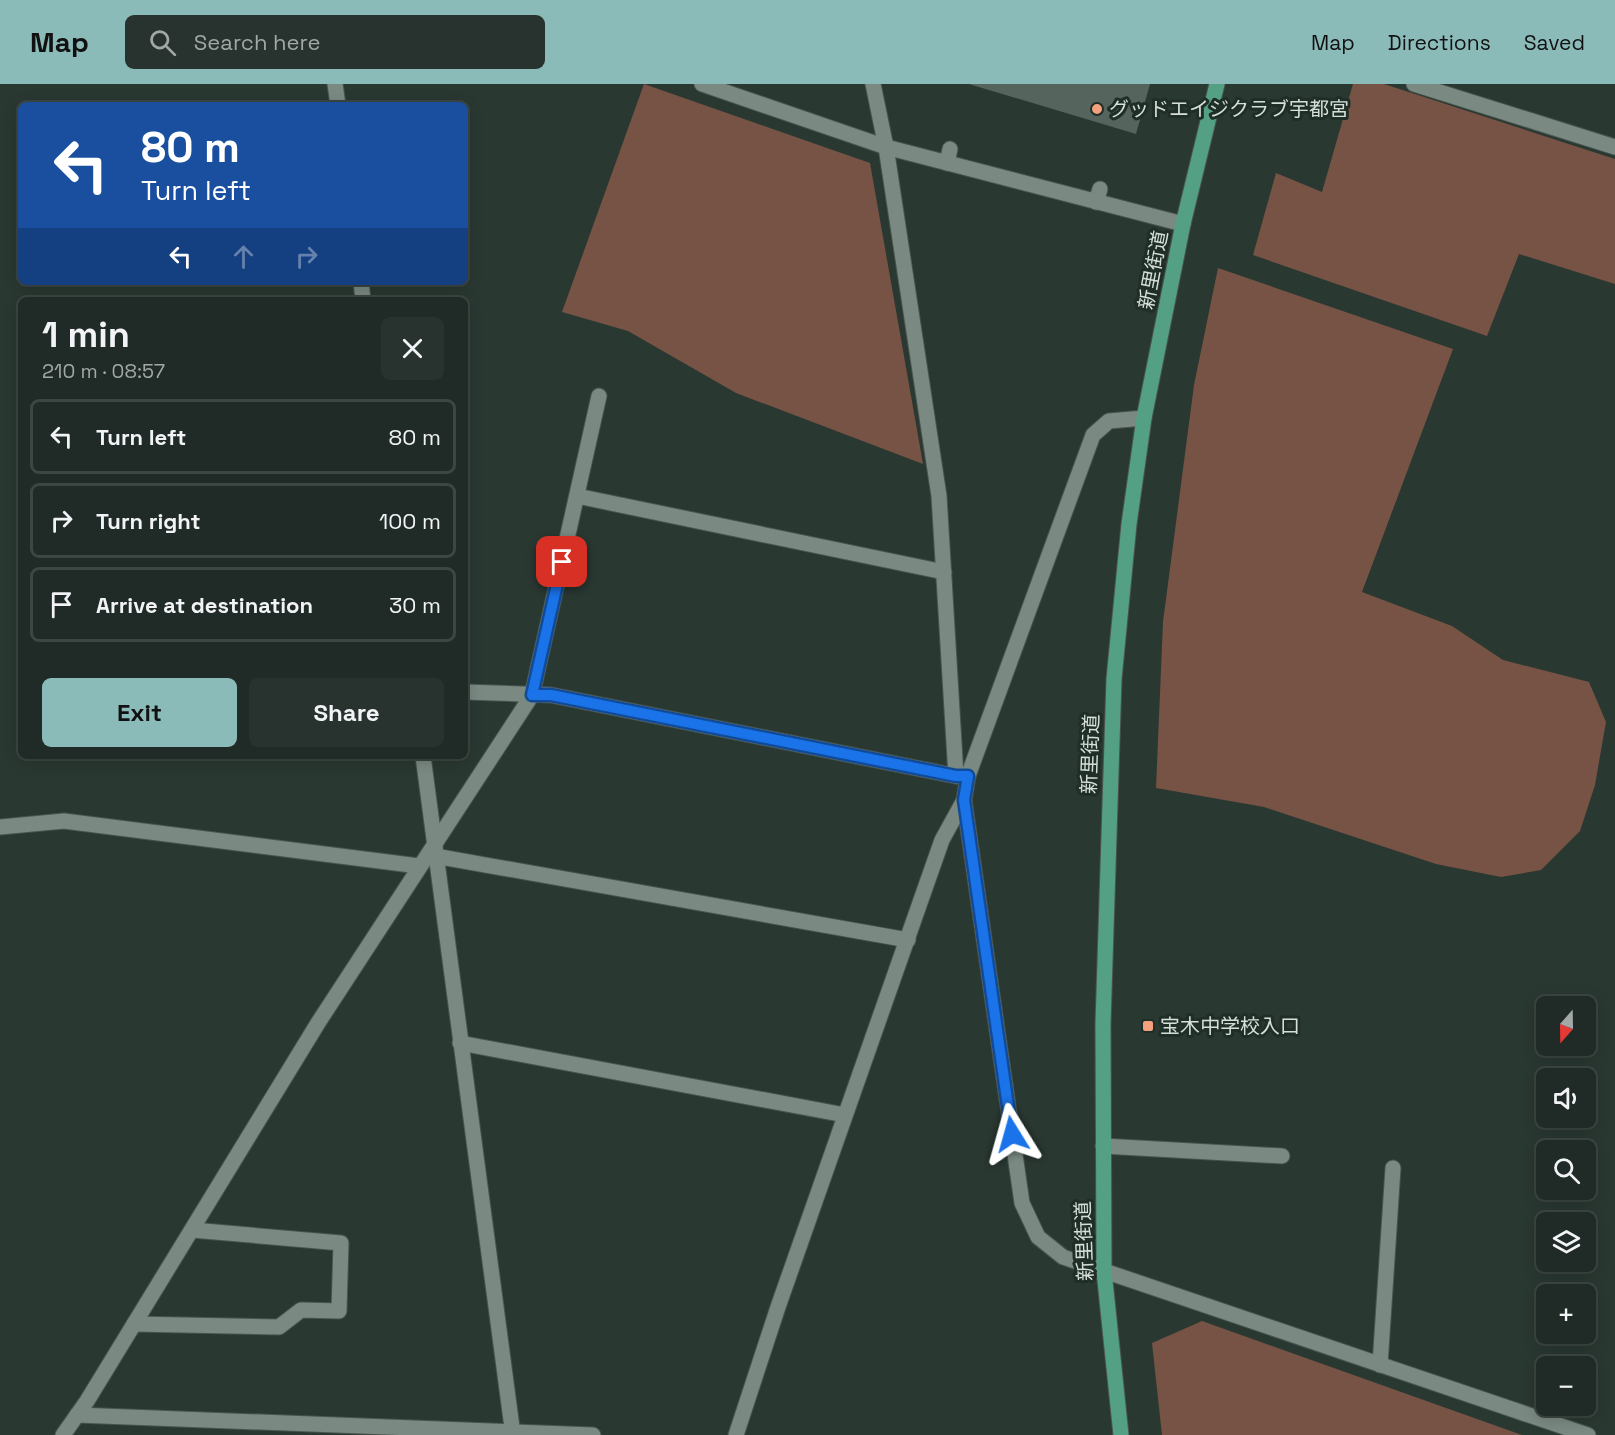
<!DOCTYPE html>
<meta charset="utf-8">
<style>
:root{--surface:#202a26;--page:#28322e;--text:#f1f3f6;--muted:#a2a7a7;--line:#3d4643;--accent:#8bbbb9}
body{margin:0;font-family:"Space Grotesk","Noto Sans JP",sans-serif;background:var(--page);color:var(--text);height:100vh;display:flex;flex-direction:column;font-size:22px;white-space:nowrap}
*{box-sizing:border-box;margin:0}
p{font-size:20px;color:var(--muted)}
.icon{flex:none;width:33px;height:33px;fill:none;stroke:currentColor;stroke-width:2;stroke-linecap:round;stroke-linejoin:round}
.map{position:relative;flex:1;overflow:hidden}
.drawer{position:absolute;left:18px;top:213px;width:450px;height:462px;display:flex;flex-direction:column;background:var(--surface);border-radius:9px;box-shadow:0 3px 15px #0003,0 0 0 2px var(--line)}
.drawer>*{flex:none}
.guide{position:absolute;left:18px;top:18px;width:450px;height:183px;border-radius:9px;box-shadow:0 3px 15px #0003,0 0 0 2px var(--line);background:#1a4fa0;color:#fff;overflow:hidden}
.needle{width:39px;rotate:200deg}
.tools{position:absolute;left:1536px;top:912px;display:grid;gap:12px}
.tools a{display:grid;place-items:center;width:60px;height:60px;border-radius:9px;background:var(--surface);box-shadow:0 3px 15px #0003,0 0 0 2px var(--line);font-size:30px}
.pin{position:absolute;display:grid;place-items:center;width:51px;height:51px;color:#fff;margin:-26px;border-radius:12px;box-shadow:0 3px 9px #0006}
.me{position:absolute;width:66px;margin:-33px;rotate:352deg;stroke-linejoin:round;filter:drop-shadow(0 0 4px #0008)}
.turn{display:flex;align-items:center;gap:21px;height:126px;padding:0 24px;font-size:27px}
.turn .icon{width:78px;height:78px;stroke-width:2.5}
.turn b{display:block;font-size:42px;line-height:51px}
.lanes{display:flex;align-items:center;height:57px;padding:0 24px;background:#0003;justify-content:center;gap:30px;direction:ltr}
.lanes .off{opacity:.35}
.round{display:grid;place-items:center;flex:none;width:63px;height:63px;border-radius:9px;background:var(--page)}
.overview{display:flex;align-items:center;justify-content:space-between;height:102px;padding:0 24px}
h1{font-size:36px;font-weight:700;line-height:45px}
.primary-button{display:flex;gap:12px;margin-top:auto;padding:12px 24px}
.primary-button a{flex:1;height:69px;border-radius:9px;background:var(--accent);color:#111;font-size:24px;font-weight:700;line-height:69px;text-align:center}
.primary-button a+a{background:var(--page);color:var(--text)}
ul{padding:0;list-style:none}
li{display:flex;align-items:center;gap:18px;height:75px;margin:0 12px 9px;padding:0 12px;border:3px solid var(--line);border-radius:9px}
li div{flex:1}
li b{display:block;font-size:22px}
li em{font-style:normal}
header{display:flex;align-items:center;gap:36px;box-sizing:border-box;height:84px;padding:0 30px;background:var(--accent);color:#111}
header strong{font-size:28px}
nav{display:flex;gap:33px;margin-inline-start:auto;font-size:21px}
.search{width:420px;height:54px;background:var(--page);display:flex;align-items:center;gap:15px;box-sizing:border-box;padding:0 21px;border-radius:9px;color:var(--muted);font-size:22px}
.map>svg:first-child{display:block}
.green{fill:#765344}
.building{fill:#55645d}
.lines{fill:none;stroke-linecap:round;stroke-linejoin:round}
.lane-casing{stroke:#49544f;stroke-width:17}
.street-casing{stroke:#49544f;stroke-width:17}
.secondary-casing{stroke:#49544f;stroke-width:17}
.primary-casing{stroke:#49544f;stroke-width:17}
.lane{stroke:#7a8a83;stroke-width:15}
.street{stroke:#7a8a83;stroke-width:15}
.secondary{stroke:#7a8a83;stroke-width:15}
.primary{stroke:#53a085;stroke-width:15}
.route-casing{stroke:#114b97;stroke-width:15}
.route{stroke:#1a73e8;stroke-width:10}
.poi-dot{fill:#f2a07e;stroke:#202e28;stroke-width:2}
.labels{text-anchor:middle;stroke-width:6;stroke-linejoin:round;paint-order:stroke}
.poi-label{font-size:20px;fill:#d5ded9;stroke:#202e28;text-anchor:start}
.street-label{font-size:20px;fill:#d5ded9;stroke:#202e28}
</style>
<header>
<strong>Map</strong>
<div class="search"><svg class="icon" aria-label="search" viewBox="0 0 24 24"><circle cx="10" cy="10" r="6"/><path d="M15 15l6 6"/></svg>Search here</div>
<nav><a>Map</a><a>Directions</a><a>Saved</a></nav>
</header>
<div class="map">
<svg width="1615" height="1351" viewBox="0 0 1615 1351">
<rect width="100%" height="100%" fill="#2a3832"/>
<!-- green -->
<g class="green">
<polygon points="644,0 870,79 923,380 736,309 628,247 562,228"/>
<polygon points="1353,0 1384,0 1615,75 1615,200 1519,170 1487,252 1253,171 1276,89 1322,108"/>
<polygon points="1218,184 1453,265 1362,508 1452,542 1503,576 1589,598 1606,638 1595,701 1580,747 1541,786 1501,793 1436,780 1264,723 1156,704 1163,538 1194,301"/>
<polygon points="1202,1237 1522,1351 1162,1351 1152,1259"/>
</g>
<!-- building -->
<polygon class="building" points="969,0 1150,0 1136,50"/>
<g class="lines">
<defs>
<g id="lane">
<polyline points="947,79 950,65"/>
<polyline points="1096,118 1100,105"/>
</g>
<g id="street">
<polyline points="335,0 338,21"/>
<polyline points="702,0 886,63 1183,140"/>
<polyline points="873,0 886,63 939,412 956,692"/>
<polyline points="1414,0 1615,63"/>
<polyline points="361,198 363,216"/>
<polyline points="577,412 944,488"/>
<polyline points="465,608 551,611 956,692 965,692"/>
<polyline points="423,672 513,1351"/>
<polyline points="0,743 64,737 419,782"/>
<polyline points="435,772 908,856"/>
<polyline points="460,959 845,1031"/>
<polyline points="1103,1062 1282,1072"/>
<polyline points="134,1240 279,1243 301,1226 339,1227 341,1159 192,1146"/>
<polyline points="1380,1281 1393,1084"/>
<polyline points="77,1331 593,1351"/>
<polyline points="63,1351 87,1317 318,939 532,611 599,312"/>
<polyline points="736,1351 778,1223 942,756 964,716"/>
</g>
<polyline id="secondary" points="1144,334 1109,337 1093,351 968,692 964,716 1022,1119 1038,1153 1063,1173 1588,1351"/>
<polyline id="primary" points="1121,1351 1104,1187 1103,940 1114,595 1129,440 1144,334 1183,140 1217,0"/>
</defs>
<!-- lane casing -->
<use href="#lane" class="lane-casing"/>
<!-- street casing -->
<use href="#street" class="street-casing"/>
<!-- secondary casing -->
<use href="#secondary" class="secondary-casing"/>
<!-- primary casing -->
<use href="#primary" class="primary-casing"/>
<!-- lane -->
<use href="#lane" class="lane"/>
<!-- street -->
<use href="#street" class="street"/>
<!-- secondary -->
<use href="#secondary" class="secondary"/>
<!-- primary -->
<use href="#primary" class="primary"/>
</g>
<g class="lines">
<defs>
<polyline id="route" points="562,478 532,611 551,611 956,692 968,692 964,716 1012,1050"/>
</defs>
<!-- route casing -->
<use href="#route" class="route-casing"/>
<!-- route -->
<use href="#route" class="route"/>
</g>
<!-- markers -->
<g class="poi-dot">
<circle cx="1097" cy="25" r="6"/>
<rect x="1142" y="936" width="12" height="12" rx="3"/>
</g>
<g class="labels">
<!-- poi labels -->
<g class="poi-label">
<text x="1109" y="32">グッドエイジクラブ宇都宮</text>
<text x="1160" y="949">宝木中学校入口</text>
</g>
<!-- street labels -->
<g class="street-label">
<text transform="translate(1153 186) rotate(-79)" y="7">新里街道</text>
<text transform="translate(1090 670) rotate(-88)" y="7">新里街道</text>
<text transform="translate(1084 1157) rotate(-92)" y="7">新里街道</text>
</g>
</g>
</svg>
<div class="tools">
<a><svg class="needle" viewBox="-14 -14 28 28"><path d="M0-13l5 13h-10z" fill="#e53935"/><path d="M0 13l5-13h-10z" fill="#a2a7a7"/></svg></a>
<a><svg class="icon" aria-label="sound" viewBox="0 0 24 24"><path d="M4 9h4l5-4v14l-5-4H4zM17 9q2 3 0 6"/></svg></a>
<a><svg class="icon" aria-label="search" viewBox="0 0 24 24"><circle cx="10" cy="10" r="6"/><path d="M15 15l6 6"/></svg></a>
<a><svg class="icon" aria-label="layers" viewBox="0 0 24 24"><path d="M12 4l9 5-9 5-9-5zM3 14l9 5 9-5"/></svg></a>
<a>+</a>
<a>−</a>
</div>
<div class="pin" style="left:562px;top:478px;background:#d93025"><svg class="icon" aria-label="arrive" viewBox="0 0 24 24"><path d="M6 21V4h12l-3 4 3 4H6"/></svg></div>
<svg class="me" style="left:1012px;top:1050px" viewBox="-20 -20 40 40"><path d="M0-17L14 15 0 8-14 15z" fill="#1a73e8" stroke="#fff" stroke-width="4"/></svg>
<div class="guide">
<div class="turn"><svg class="icon" aria-label="left" viewBox="0 0 24 24"><path d="M17 20v-9H6M10 6l-5 5 5 5"/></svg><div><b>80 m</b>Turn left</div></div>
<div class="lanes"><svg class="icon" aria-label="left" viewBox="0 0 24 24"><path d="M17 20v-9H6M10 6l-5 5 5 5"/></svg><svg class="icon off" aria-label="ahead" viewBox="0 0 24 24"><path d="M12 20V5M6 11l6-6 6 6"/></svg><svg class="icon off" aria-label="right" viewBox="0 0 24 24"><path d="M7 20v-9h11M14 6l5 5-5 5"/></svg></div>
</div>
<section class="drawer">
<div class="overview"><div><h1>1 min</h1><p>210 m · 08:57</p></div><a class="round"><svg class="icon" aria-label="close" viewBox="0 0 24 24"><path d="M6 6l12 12M18 6L6 18"/></svg></a></div>
<ul>
<li><svg class="icon" aria-label="left" viewBox="0 0 24 24"><path d="M17 20v-9H6M10 6l-5 5 5 5"/></svg><div><b>Turn left</b></div><em>80 m</em></li>
<li><svg class="icon" aria-label="right" viewBox="0 0 24 24"><path d="M7 20v-9h11M14 6l5 5-5 5"/></svg><div><b>Turn right</b></div><em>100 m</em></li>
<li><svg class="icon" aria-label="arrive" viewBox="0 0 24 24"><path d="M6 21V4h12l-3 4 3 4H6"/></svg><div><b>Arrive at destination</b></div><em>30 m</em></li>
</ul>
<div class="primary-button"><a>Exit</a><a>Share</a></div>
</section>
</div>
